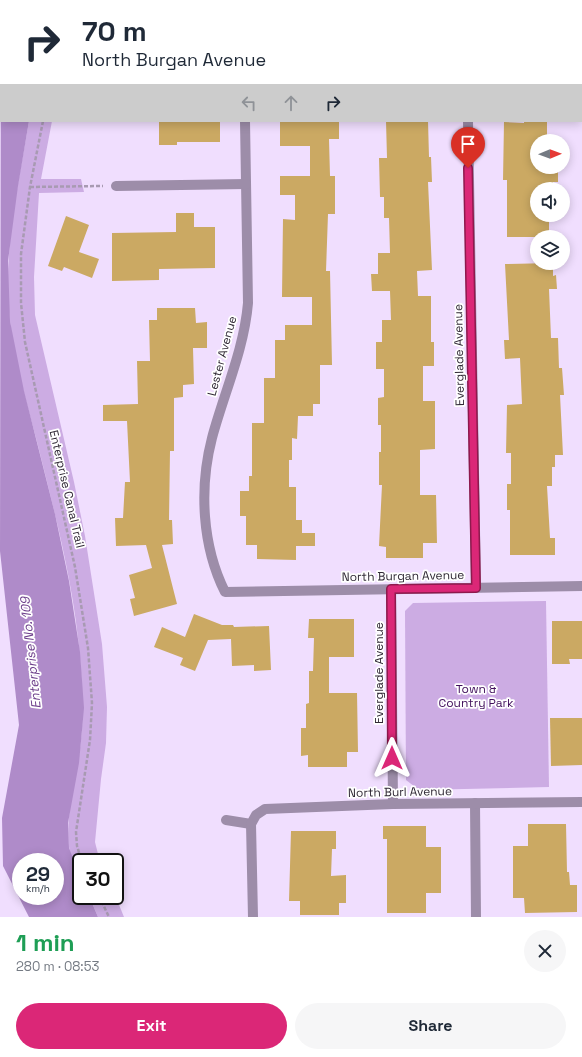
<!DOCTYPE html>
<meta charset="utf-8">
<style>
:root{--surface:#fff;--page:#f6f6f7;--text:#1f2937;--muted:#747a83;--accent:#db2777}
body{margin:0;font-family:"Space Grotesk",sans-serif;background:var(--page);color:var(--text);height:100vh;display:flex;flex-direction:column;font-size:15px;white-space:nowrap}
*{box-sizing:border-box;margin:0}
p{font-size:13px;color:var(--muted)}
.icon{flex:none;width:22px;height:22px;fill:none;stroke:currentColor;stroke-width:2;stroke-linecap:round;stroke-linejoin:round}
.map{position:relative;height:917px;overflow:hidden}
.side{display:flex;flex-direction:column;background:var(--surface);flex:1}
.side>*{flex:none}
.banner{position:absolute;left:0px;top:0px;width:582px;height:122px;box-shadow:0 2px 10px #0003;background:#fff;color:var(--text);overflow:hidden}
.needle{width:26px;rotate:89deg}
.fabs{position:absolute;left:530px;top:134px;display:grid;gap:8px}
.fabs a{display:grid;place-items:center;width:40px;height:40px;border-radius:50%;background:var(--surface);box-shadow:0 2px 10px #0003;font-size:20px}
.speed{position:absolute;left:12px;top:853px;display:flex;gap:8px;font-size:20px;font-weight:700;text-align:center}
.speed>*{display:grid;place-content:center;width:52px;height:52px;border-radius:50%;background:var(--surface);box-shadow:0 2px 10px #0003;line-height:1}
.speed small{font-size:10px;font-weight:400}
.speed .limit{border:2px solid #111;border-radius:6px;background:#fff;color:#111}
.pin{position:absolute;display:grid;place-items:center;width:34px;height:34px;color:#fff;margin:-41px -17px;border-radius:50% 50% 50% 0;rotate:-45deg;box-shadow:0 0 4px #0007}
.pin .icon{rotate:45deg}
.me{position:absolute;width:44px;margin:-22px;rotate:0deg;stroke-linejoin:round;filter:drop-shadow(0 0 3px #0008)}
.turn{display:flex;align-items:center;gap:14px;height:84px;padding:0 16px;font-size:18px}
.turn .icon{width:52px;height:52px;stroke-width:2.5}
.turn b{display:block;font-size:28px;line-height:34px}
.lanes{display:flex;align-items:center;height:38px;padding:0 16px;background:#0003;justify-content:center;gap:20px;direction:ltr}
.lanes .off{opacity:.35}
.round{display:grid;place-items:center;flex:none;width:42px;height:42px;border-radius:21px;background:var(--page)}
.headline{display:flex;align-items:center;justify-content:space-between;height:68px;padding:0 16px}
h1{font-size:24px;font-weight:800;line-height:30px;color:#1e9e55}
.button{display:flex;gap:8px;margin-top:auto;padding:8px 16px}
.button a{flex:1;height:46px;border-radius:24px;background:var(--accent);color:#fff;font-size:16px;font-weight:800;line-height:46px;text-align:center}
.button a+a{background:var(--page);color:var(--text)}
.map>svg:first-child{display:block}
.green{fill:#ccace3}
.water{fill:#af8bc9;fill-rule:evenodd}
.building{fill:#cba963}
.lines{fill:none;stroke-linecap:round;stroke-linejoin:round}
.path{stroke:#a89ab2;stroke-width:2.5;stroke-dasharray:4 2;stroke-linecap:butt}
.street{stroke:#9d8da9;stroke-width:10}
.route-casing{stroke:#8e194d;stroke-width:10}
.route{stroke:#db2777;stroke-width:7}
.labels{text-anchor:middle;stroke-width:3.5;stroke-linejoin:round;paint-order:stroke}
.street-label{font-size:12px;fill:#302935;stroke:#fff}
.park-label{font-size:12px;fill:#400f5b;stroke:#fff}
.water-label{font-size:13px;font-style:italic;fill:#6d3f8b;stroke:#fff}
</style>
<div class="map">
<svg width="582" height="917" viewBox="0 0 582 917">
<rect width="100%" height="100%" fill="#f0defe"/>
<!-- green -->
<g class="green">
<path d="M29,121H52L41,179H81L84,192L39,193L34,277L35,315L74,482L85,536L102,644L107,707L106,743L101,779L95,842L100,862H81V879C77,869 70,857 69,847C65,811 78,774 81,739C84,712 82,686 80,658C74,584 54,510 36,438C26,400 14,360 10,321C2,255 18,186 29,121Z"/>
<polygon points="546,601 549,787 419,790 406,780 405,611 413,603"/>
<polygon points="115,895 124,917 98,917 89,896"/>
</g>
<!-- water -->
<path class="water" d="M1,12V121H29L18,186L8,261L10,321L24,391L55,514L69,581L80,652L84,708L79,763L68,823L69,848L81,879V896H89L98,917H29L3,866L2,818L19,725L0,551ZM21,862H55V896H21Z"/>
<!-- building -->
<g class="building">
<polygon points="159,121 220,121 220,142 177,142 177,145 159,145"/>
<polygon points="339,121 339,139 329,139 330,176 335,176 335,214 328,214 326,271 330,271 332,365 320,365 320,404 313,404 313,416 298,416 297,439 292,438 292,460 289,460 289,487 296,487 296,520 302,520 302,533 315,533 315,546 296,546 296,560 257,559 257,545 246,545 246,516 240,516 240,491 249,491 249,476 252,476 252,423 264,423 264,378 275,378 275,340 285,340 285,325 312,325 312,297 282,297 283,219 295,220 295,195 280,195 280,176 310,176 310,146 280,146 280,122"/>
<polygon points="386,121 428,121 429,157 431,157 432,182 428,182 432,270 417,271 418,296 431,296 431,342 434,342 434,366 423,366 423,401 435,401 435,449 420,450 420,495 436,495 437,543 423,543 423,558 386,558 386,547 379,546 382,485 379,485 379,452 381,452 381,425 378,425 378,398 384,397 384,369 376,369 376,342 382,342 382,320 391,320 390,291 372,291 371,274 378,274 378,253 390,253 389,218 384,218 384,197 380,197 379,158 387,158"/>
<polygon points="524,121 547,121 547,141 537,141 537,167 558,167 558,182 553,182 553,189 537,189 537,215 549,215 549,237 507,237 507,180 503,180 504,122 524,123"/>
<polygon points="176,213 194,213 194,227 215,227 215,268 159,269 159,280 112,281 112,233 176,232"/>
<polygon points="66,216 89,225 79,252 99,259 92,278 64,267 62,271 48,266"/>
<polygon points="553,263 553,276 556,275 557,289 549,289 551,338 558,338 559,368 562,368 564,395 560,395 563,455 555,455 555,467 552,467 552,486 547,486 550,538 555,538 555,555 510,555 510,510 507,510 507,484 511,484 511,453 506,453 507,405 522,404 520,358 505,359 504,340 509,340 505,264"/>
<polygon points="157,308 195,308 196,323 207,322 207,348 193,348 194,384 183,385 183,397 174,398 174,451 170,451 169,520 172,520 173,544 162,545 177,604 134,616 130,599 135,598 129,575 152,568 146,545 116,546 115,518 123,518 125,482 130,482 127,421 103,421 103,405 138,404 137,361 150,361 149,320 157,320"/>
<polygon points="194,614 222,625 233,625 234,627 269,626 271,670 254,671 254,665 232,666 231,639 208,640 195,671 180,665 183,658 154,647 162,627 185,637"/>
<polygon points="309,619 354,619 354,657 329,657 329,693 357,693 358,752 347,752 347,767 308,767 308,755 301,756 301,728 306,728 306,704 309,703 309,671 313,671 314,638 308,638"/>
<polygon points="552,621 582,621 582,659 569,659 570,664 552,664"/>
<polygon points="550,718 582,718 582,765 551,766"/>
<polygon points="528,824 566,824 567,872 569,872 570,885 577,885 577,912 525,913 524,898 513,898 513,846 528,846"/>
<polygon points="383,826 426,826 426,847 441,847 441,893 426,893 426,913 387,913 387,839 383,839"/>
<polygon points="291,831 336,831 336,849 332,849 331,876 346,875 346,903 339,903 339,915 300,915 300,901 289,901"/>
</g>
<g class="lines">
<!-- path -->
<g class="path">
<polyline points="83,1 83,0"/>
<polyline points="43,121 30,187 21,254 21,303 25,342 75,567 88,648 92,703 90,740 76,832 77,846 82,862"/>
<polyline points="30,187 103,186"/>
<polyline points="99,896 109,917"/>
</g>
<!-- street -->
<g class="street">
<polyline points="243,0 244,1"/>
<polyline points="465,0 465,1"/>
<path d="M245,121L248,303C244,350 224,393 212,438C199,488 202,546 225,592L582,586"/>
<polyline points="468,121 476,588"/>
<polyline points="116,186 246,184"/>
<polyline points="391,589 393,804"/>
<polyline points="475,803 476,917"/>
<polyline points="226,820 251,824 256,815 265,809 393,804 582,802"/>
<polyline points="251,824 253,917"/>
</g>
</g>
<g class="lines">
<defs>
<polyline id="route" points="392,758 391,589 476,588 468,168"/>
</defs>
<!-- route casing -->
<use href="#route" class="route-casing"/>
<!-- route -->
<use href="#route" class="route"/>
</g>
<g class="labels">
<!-- street labels -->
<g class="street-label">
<text transform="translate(459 355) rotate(-91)" y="4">Everglade Avenue</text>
<text transform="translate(222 356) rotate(-75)" y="4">Lester Avenue</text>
<text transform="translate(67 489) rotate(77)" y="4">Enterprise Canal Trail</text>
<text transform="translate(403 576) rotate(-1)" y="4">North Burgan Avenue</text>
<text transform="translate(379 673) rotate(-90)" y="4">Everglade Avenue</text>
<text transform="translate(400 792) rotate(-1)" y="4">North Burl Avenue</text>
</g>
<!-- park labels -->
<g class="park-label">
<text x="476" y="693">Town &amp;<tspan x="476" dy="14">Country Park</tspan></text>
</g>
<!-- water labels -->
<g class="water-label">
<text transform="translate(30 653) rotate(-96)" y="5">Enterprise No. 109</text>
</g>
</g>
</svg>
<div class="fabs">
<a><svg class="needle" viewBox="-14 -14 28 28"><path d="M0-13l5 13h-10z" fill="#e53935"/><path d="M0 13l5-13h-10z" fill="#747a83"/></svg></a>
<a><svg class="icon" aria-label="sound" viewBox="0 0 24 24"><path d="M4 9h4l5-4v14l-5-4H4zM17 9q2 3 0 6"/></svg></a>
<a><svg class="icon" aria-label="layers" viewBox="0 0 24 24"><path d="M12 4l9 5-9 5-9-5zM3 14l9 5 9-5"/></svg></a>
</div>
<div class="speed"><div>29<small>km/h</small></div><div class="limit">30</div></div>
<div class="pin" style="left:468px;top:168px;background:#d93025"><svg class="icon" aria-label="arrive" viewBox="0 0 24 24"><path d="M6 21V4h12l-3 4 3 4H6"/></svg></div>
<svg class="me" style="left:392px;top:758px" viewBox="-20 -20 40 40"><path d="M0-17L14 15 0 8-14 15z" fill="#db2777" stroke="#fff" stroke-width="4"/></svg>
<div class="banner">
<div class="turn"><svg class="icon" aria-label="right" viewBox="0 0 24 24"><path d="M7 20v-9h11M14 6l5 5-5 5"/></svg><div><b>70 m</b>North Burgan Avenue</div></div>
<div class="lanes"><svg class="icon off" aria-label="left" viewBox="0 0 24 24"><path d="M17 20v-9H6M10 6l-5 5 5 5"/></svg><svg class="icon off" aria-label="ahead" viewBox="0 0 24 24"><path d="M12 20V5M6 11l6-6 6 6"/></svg><svg class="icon" aria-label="right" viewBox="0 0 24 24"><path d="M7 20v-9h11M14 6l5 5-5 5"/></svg></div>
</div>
</div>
<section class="side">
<div class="headline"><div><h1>1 min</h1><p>280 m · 08:53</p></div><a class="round"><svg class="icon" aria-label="close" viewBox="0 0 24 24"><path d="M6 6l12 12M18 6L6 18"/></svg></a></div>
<div class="button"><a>Exit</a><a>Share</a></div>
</section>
